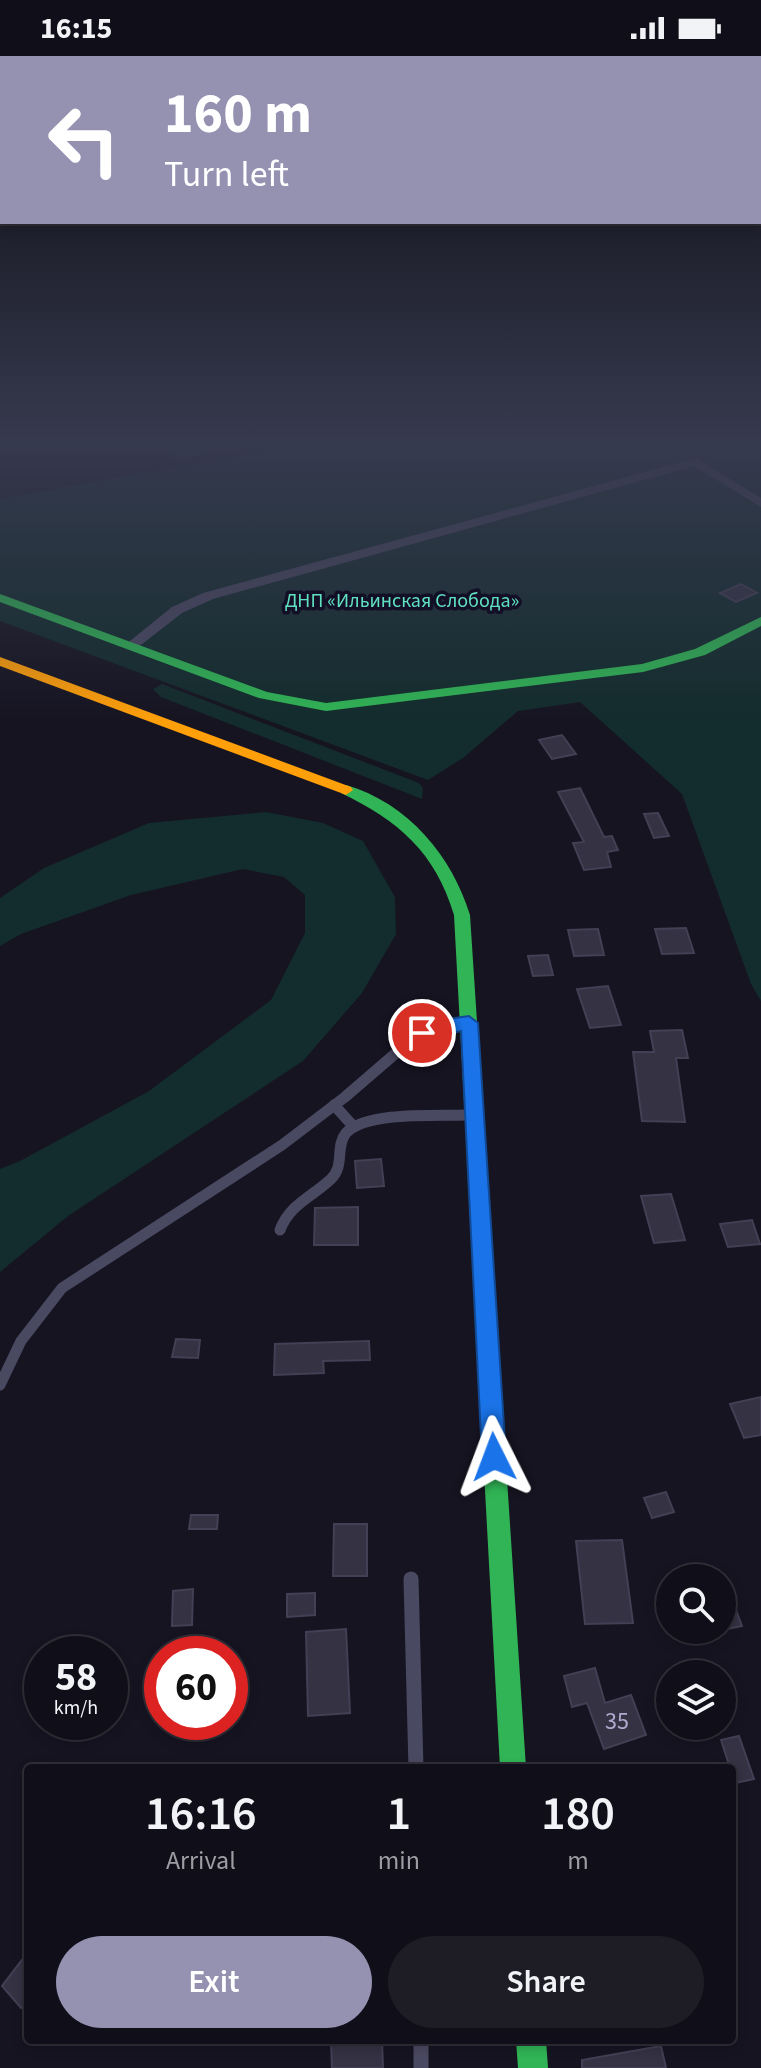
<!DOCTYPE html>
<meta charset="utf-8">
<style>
:root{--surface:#100f19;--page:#1e1d26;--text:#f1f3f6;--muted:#9c9ca2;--line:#302f38;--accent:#9591b1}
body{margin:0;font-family:"Source Sans 3",sans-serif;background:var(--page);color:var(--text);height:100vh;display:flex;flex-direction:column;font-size:30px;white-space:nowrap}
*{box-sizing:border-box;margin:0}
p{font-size:26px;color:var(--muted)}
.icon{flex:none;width:44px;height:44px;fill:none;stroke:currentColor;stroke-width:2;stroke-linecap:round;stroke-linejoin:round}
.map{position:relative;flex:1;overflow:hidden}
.panel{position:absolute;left:24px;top:1708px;width:712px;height:280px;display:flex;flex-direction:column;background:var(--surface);border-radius:8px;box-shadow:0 4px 12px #0003,0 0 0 2px var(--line)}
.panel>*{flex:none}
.banner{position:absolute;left:0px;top:0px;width:762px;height:168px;box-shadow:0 4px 12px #0003,0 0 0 2px var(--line);background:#9591b1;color:#fff;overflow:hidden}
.fabs{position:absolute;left:656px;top:1508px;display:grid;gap:16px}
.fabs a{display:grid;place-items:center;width:80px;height:80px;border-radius:50%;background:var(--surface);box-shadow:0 4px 12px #0003,0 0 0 2px var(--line);font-size:40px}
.speed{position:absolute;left:24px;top:1580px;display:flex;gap:16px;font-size:40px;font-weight:700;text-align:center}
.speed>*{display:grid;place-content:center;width:104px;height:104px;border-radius:50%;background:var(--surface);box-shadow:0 4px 12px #0003,0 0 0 2px var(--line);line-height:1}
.speed small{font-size:20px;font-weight:400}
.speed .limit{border:12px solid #d22;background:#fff;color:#111}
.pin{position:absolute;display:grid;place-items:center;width:68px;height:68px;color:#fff;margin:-34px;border:4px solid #fff;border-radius:50%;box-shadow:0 2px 8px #0007}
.me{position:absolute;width:88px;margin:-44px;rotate:357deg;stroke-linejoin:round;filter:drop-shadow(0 0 6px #0008)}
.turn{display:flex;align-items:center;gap:28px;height:168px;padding:0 32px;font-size:36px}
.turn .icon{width:104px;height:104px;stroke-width:2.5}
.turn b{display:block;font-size:56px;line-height:68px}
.eta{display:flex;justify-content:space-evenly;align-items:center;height:136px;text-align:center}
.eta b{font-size:48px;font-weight:600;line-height:56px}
.button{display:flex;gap:16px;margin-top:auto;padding:16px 32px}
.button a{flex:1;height:92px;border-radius:48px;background:var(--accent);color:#fff;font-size:32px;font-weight:600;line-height:92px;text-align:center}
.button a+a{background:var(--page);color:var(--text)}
.status{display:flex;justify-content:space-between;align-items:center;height:56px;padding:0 40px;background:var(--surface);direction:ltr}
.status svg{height:22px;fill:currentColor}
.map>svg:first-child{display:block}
.green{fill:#132c2d}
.building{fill:#343243;stroke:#433f54;stroke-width:2}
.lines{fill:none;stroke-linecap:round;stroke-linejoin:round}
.lane-far2{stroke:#4a4962;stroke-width:9}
.lane-far1{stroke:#4a4962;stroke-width:11}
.lane{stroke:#4a4962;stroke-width:15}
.street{fill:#4a4962;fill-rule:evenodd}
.fast{fill:#30b455;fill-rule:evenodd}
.slow{fill:#ff9f0a;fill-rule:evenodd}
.route{fill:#1a73e8;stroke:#114b97;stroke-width:2}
.labels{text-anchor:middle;stroke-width:7;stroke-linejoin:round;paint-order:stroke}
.far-park-label{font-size:20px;fill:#5fe0c0;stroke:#130f26}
.near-number-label{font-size:24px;fill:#b0acd0}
</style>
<div class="status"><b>16:15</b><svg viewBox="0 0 49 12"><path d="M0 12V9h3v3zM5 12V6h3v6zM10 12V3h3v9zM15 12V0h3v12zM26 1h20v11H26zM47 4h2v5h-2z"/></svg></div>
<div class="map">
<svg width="761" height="2012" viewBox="0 0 761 2012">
<rect width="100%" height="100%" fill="#161421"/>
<!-- green -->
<g class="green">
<polygon points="138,384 761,384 761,945 751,928 682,738 580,646 518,655 463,702 428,724 0,565 0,443 233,401 293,386 186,401 176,401 161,393 191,385"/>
<polygon points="162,628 419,727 423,732 422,743 161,641 153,633"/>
<polygon points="266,756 323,767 363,785 395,841 396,878 362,937 303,1005 68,1160 0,1216 0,1113 20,1105 149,1035 271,944 305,877 305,839 284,821 243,813 131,839 21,878 0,890 0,842 44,812 149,767"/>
</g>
<!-- building -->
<g class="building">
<polygon points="741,528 757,537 736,546 720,537"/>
<polygon points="562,679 576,698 552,703 539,684"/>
<polygon points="580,732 604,781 612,780 618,794 607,796 611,811 584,814 573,787 584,786 558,736"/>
<polygon points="658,757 669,780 654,782 644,758"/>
<polygon points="686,872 694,897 662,898 655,873"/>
<polygon points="598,873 604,899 574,900 568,874"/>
<polygon points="548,899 553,919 533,920 528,900"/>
<polygon points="608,930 621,969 590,972 577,933"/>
<polygon points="682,974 688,1002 676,1002 685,1066 642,1065 633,996 654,996 650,975"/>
<polygon points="381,1103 384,1130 357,1132 355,1105"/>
<polygon points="671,1138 685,1184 654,1187 641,1140"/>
<polygon points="358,1151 358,1189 314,1189 315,1152"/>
<polygon points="752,1164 760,1188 728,1191 720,1168"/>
<polygon points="176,1283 200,1284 198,1302 172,1301"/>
<polygon points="369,1285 370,1304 323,1305 324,1317 274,1319 275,1288"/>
<polygon points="761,1341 761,1379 744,1382 730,1348"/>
<polygon points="666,1436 674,1456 652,1462 644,1442"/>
<polygon points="191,1459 218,1459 217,1473 189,1473"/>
<polygon points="334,1468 367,1468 367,1520 333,1520"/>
<polygon points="622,1484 633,1567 585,1568 576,1485"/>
<polygon points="193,1533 192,1569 172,1570 173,1535"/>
<polygon points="315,1537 315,1559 287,1561 287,1538"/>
<polygon points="734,1549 742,1570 722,1574 722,1551"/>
<polygon points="346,1573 350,1657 308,1660 306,1576"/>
<polygon points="595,1612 605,1647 631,1639 646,1679 604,1693 587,1647 572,1651 564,1620"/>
<polygon points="739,1680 754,1723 735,1727 721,1684"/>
<polygon points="28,1896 28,1943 21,1952 2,1930"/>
<polygon points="360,1984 382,1984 383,2012 332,2012 331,1987"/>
<polygon points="661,1990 666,2012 582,2012 582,2004"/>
</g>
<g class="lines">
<!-- lane-far2 -->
<polyline class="lane-far2" points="406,987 440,970 467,967"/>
<!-- lane-far1 -->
<g class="lane-far1">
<polyline points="334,1049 354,1071"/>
<path d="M280,1174C290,1148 312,1141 331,1123C345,1110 335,1090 346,1077C366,1055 439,1060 467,1059"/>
<polyline points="0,1329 21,1285 62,1232 282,1089 345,1041 410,985"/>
</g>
<!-- lane -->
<g class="lane">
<polyline points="411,1523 416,1712"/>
<polyline points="421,1984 421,2012"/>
</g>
<!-- street -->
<polygon class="street" points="696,402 761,442 761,451 694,410 213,543 182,557 137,592 132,593 125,589 172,551 203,537"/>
<!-- fast -->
<g class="fast">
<polygon points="0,538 267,636 326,647 642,608 695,593 761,561 761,570 705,599 643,616 326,655 259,642 0,546"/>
<path d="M346,729C408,747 452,800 470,859L526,1712H500L454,859C435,796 399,765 341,737V731Z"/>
<polygon points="516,1984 546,1984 548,2012 518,2012"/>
</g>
<!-- slow -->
<polygon class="slow" points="0,601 351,731 353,734 346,739 341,737 0,610"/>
</g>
<!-- sky -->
<linearGradient id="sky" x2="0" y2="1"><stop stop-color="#0c0b12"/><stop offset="0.58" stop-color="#363a4e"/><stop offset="1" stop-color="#363a4e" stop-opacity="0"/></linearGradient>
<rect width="761" height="666" fill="url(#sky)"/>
<!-- route -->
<polygon class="route" points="469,960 478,967 506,1401 502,1409 494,1413 486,1409 482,1401 461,975 422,984 413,977 415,972 440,964"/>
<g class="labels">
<!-- far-park labels -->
<g class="far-park-label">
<text x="402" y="551">ДНП «Ильинская Слобода»</text>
</g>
<!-- near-number labels -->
<g class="near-number-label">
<text x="617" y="1673">35</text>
</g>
</g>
</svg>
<div class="fabs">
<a><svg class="icon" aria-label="search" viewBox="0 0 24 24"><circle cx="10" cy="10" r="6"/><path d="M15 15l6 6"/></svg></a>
<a><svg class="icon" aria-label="layers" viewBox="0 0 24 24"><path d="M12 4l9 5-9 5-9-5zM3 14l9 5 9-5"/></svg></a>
</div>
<div class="speed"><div>58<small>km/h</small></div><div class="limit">60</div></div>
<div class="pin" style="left:422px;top:977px;background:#d93025"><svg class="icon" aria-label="arrive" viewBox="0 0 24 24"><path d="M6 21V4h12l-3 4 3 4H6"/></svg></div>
<svg class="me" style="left:494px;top:1401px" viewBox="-20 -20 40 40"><path d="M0-17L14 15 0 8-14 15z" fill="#1a73e8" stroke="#fff" stroke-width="4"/></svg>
<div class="banner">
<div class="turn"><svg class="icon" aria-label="left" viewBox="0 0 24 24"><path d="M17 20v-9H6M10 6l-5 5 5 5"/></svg><div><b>160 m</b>Turn left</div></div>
</div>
<section class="panel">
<div class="eta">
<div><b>16:16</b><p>Arrival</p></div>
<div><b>1</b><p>min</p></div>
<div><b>180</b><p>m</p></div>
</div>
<div class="button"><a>Exit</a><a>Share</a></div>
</section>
</div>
